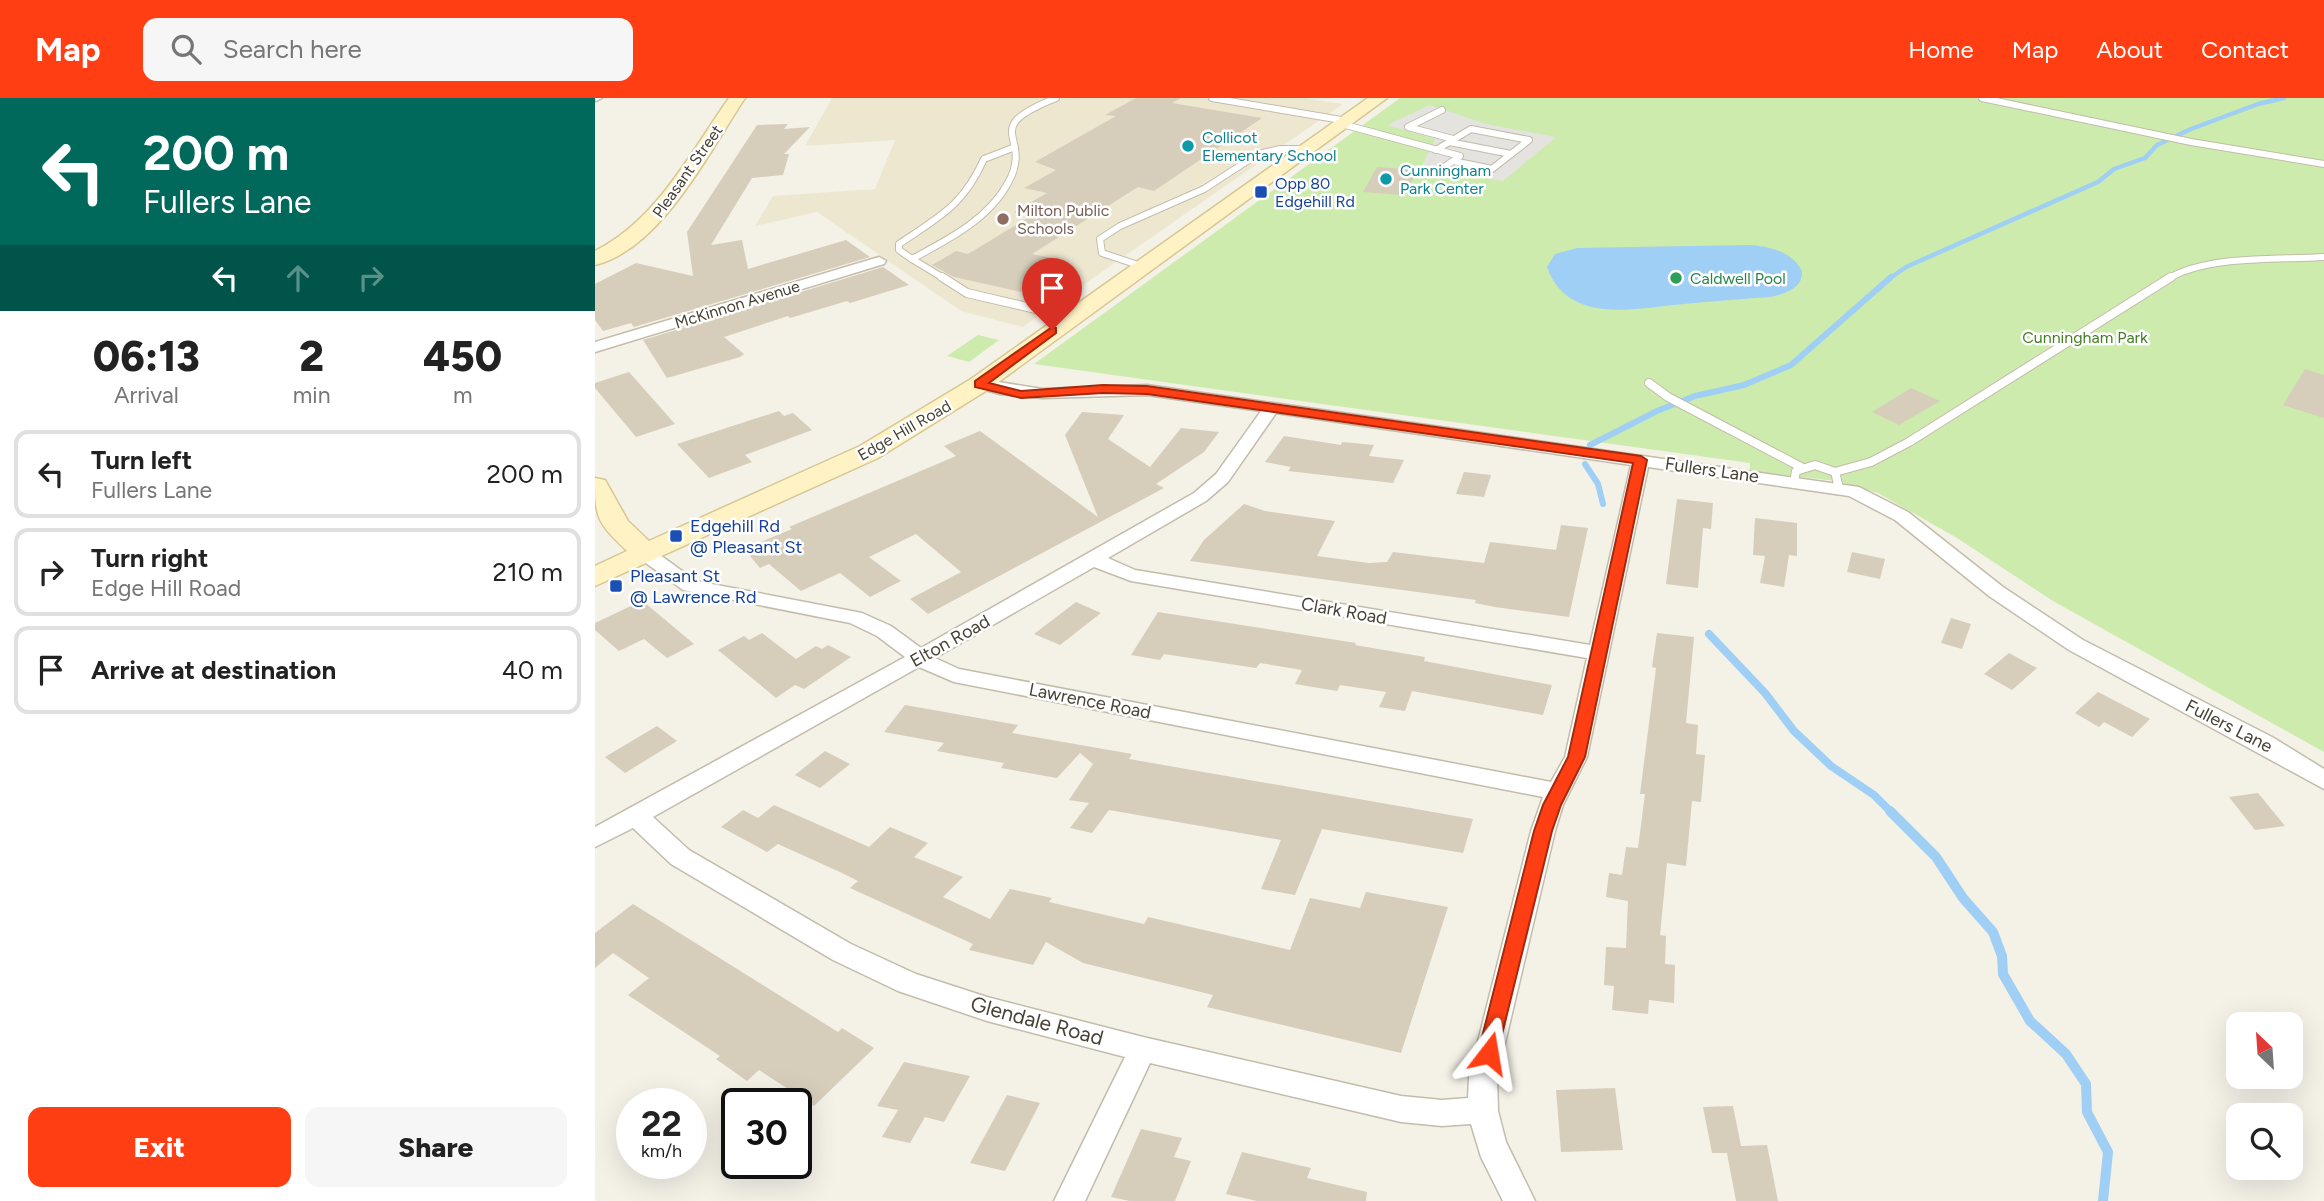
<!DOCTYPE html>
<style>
:root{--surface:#fff;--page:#f6f6f6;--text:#222;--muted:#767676;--line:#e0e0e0;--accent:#ff3f13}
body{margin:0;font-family:Figtree,sans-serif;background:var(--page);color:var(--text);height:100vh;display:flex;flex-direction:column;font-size:26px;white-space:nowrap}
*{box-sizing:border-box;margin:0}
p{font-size:23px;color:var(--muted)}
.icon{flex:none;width:38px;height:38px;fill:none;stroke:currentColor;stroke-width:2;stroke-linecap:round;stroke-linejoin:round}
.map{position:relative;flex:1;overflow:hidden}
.drawer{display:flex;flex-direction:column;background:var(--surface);width:595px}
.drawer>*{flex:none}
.top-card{background:#00695c;color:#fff;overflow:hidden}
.needle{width:46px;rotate:335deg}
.fabs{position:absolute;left:1631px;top:914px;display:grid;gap:14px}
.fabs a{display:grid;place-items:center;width:77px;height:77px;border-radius:14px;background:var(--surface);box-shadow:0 7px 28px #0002;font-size:35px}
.speed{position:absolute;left:21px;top:990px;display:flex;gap:14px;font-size:35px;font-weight:700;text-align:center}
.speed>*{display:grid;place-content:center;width:91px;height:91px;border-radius:50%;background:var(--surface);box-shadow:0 7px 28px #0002;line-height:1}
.speed small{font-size:18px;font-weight:400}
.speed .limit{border:4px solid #111;border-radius:10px;background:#fff;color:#111}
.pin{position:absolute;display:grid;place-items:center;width:60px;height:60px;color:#fff;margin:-72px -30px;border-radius:50% 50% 50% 0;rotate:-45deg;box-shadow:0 0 7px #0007}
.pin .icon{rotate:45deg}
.me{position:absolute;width:77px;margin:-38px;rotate:14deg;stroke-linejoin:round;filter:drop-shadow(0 0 5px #0008)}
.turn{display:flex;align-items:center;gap:24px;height:147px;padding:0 28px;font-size:32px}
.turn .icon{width:91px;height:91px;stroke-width:2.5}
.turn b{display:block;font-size:49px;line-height:60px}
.lanes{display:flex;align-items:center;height:66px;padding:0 28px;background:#0003;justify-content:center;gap:35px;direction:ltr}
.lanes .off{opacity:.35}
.eta{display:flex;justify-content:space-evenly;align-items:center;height:119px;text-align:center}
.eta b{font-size:42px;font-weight:800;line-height:49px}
.cta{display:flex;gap:14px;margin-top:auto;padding:14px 28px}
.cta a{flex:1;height:80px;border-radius:14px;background:var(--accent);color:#fff;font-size:28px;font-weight:800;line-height:80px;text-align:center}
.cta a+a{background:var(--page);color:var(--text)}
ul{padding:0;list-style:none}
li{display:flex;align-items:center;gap:21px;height:88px;margin:0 14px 10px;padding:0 14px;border:4px solid var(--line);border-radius:14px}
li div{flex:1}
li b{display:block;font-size:26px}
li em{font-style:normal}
header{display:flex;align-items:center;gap:42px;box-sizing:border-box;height:98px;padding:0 35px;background:var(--accent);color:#fff}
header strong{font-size:33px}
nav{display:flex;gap:38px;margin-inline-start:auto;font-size:24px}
.search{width:490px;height:63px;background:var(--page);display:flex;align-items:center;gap:18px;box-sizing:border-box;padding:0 24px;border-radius:14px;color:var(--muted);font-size:26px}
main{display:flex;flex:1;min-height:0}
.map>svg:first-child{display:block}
.education{fill:#eee7d0}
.green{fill:#cdebad}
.parking{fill:#e5e3df}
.water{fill:#9fcff5}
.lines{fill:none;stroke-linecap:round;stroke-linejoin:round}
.stream-far3{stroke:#9fcff5;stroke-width:4.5}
.stream-far2{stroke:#9fcff5;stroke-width:6}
.stream-far1{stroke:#9fcff5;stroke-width:8}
.stream{stroke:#9fcff5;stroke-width:10}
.building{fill:#d7cdbb}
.lane-far1-casing{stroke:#c3bcab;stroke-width:8}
.lane-casing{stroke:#c3bcab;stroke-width:10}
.street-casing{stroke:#c3bcab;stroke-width:3}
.secondary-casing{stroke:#d7c793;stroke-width:3}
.lane-far1{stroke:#fff;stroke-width:6}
.lane{stroke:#fff;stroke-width:8}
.street{fill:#fff;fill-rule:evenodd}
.secondary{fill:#fff3c6;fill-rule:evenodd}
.route{fill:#ff3f13;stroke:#a6290c;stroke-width:2}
.culture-dot{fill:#0f9aa8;stroke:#fff;stroke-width:2.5}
.transit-dot{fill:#1a4fb4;stroke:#fff;stroke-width:2.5}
.education-dot{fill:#8d6e63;stroke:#fff;stroke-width:2.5}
.leisure-dot{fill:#2e9e5b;stroke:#fff;stroke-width:2.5}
.labels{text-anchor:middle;stroke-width:5;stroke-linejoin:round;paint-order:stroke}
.far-culture-label{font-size:16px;fill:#0d838f;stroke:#fff;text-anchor:start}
.far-street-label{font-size:16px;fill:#484135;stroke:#fff}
.far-transit-label{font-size:16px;fill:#164399;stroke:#fff;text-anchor:start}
.far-education-label{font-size:16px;fill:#785e54;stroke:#fff;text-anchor:start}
.far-leisure-label{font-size:16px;fill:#27864d;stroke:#fff;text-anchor:start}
.far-park-label{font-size:16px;fill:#437d24;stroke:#fff}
.street-label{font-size:18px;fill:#484135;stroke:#fff}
.transit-label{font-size:18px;fill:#164399;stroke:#fff;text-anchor:start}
.near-street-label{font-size:21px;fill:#484135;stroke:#fff}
</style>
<header>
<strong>Map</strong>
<div class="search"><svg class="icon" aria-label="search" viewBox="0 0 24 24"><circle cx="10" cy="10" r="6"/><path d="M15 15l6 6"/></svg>Search here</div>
<nav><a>Home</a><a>Map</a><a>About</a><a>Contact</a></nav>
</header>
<main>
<section class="drawer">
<div class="top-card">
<div class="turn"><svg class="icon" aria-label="left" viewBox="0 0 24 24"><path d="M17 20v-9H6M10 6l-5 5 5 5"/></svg><div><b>200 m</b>Fullers Lane</div></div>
<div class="lanes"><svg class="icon" aria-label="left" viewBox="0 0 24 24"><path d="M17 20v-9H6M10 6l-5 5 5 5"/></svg><svg class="icon off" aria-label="ahead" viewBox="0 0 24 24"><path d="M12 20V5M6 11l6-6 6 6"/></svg><svg class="icon off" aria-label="right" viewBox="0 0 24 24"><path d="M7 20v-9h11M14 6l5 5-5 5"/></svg></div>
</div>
<div class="eta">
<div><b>06:13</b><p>Arrival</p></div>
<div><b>2</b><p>min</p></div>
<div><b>450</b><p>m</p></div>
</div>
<ul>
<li><svg class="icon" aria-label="left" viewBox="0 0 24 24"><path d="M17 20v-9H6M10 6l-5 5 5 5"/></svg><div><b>Turn left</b><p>Fullers Lane</p></div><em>200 m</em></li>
<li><svg class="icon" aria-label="right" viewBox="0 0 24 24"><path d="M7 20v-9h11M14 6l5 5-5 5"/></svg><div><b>Turn right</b><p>Edge Hill Road</p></div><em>210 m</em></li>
<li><svg class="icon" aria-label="arrive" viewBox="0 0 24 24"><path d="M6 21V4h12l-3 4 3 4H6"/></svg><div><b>Arrive at destination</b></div><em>40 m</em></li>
</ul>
<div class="cta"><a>Exit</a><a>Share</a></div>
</section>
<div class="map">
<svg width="1729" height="1103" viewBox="0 0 1729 1103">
<rect width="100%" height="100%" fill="#f4f1e7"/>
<!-- education -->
<polygon class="education" points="237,0 710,0 748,6 428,229 366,213 222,114 160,128 178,98 280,91 300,42 210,48"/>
<!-- green -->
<g class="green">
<polygon points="805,0 1729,0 1729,654 1458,503 1362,440 1283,395 1242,383 1155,373 1155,365 439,266"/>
<polygon points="383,237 404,242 374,264 352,258"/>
</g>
<!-- parking -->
<polygon class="parking" points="835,7 891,26 961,39 908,83 863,74 825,72 840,41 792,27"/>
<!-- water -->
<path class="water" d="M1153,147C1173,148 1197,153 1207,173C1208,191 1190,195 1176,199C1147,201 1118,203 1089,206C1041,210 973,228 952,169L960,156L982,150Z"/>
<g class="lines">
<!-- stream-far3 -->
<polyline class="stream-far3" points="1294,181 1311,169 1503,84 1519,71 1550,60 1562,47 1596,31 1663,6 1689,0"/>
<!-- stream-far2 -->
<g class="stream-far2">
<polyline points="995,347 1062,313 1100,298 1149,287 1196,267 1296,179"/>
<polyline points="990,366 1003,386 1008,406"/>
</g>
<!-- stream-far1 -->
<polyline class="stream-far1" points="1114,536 1170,595 1199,633 1236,668 1279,697 1297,715"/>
<!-- stream -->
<polyline class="stream" points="1295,713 1341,759 1368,800 1398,834 1407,858 1408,876 1435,923 1471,956 1491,986 1492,1014 1513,1054 1508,1103"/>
</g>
<!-- building -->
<g class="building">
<polygon points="541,0 586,0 577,5 667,20 559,93 543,89 437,156 472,163 426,194 359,179 337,167 361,153 373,156 436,118 419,114 452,95 429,90 461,72 440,64 521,18 510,17"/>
<polygon points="193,26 189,31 215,29 189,56 194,56 188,77 157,80 116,147 147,142 153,171 251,142 275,159 39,229 36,225 8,233 0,222 0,186 41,165 98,178 92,134 162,27"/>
<polygon points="782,69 823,72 809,97 768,94"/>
<polygon points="288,169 314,187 255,205 252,203 195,220 193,218 129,239 149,256 145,259 72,280 48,242"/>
<polygon points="1710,271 1729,277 1729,320 1688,307"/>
<polygon points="34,274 80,326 41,339 0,290 0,285"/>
<polygon points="1316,290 1345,303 1304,327 1277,314"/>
<polygon points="184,313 189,318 198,315 217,332 150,357 157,364 114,380 82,346"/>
<polygon points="487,314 529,317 513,341 555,369 586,330 624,334 609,354 561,386 569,390 333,516 315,501 366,474 321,436 274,459 306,483 275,499 245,475 206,493 174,466 165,470 149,451 197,431 194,429 361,358 349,348 385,333 503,419 470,337"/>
<polygon points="689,338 746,347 747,344 779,347 774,358 809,362 798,385 693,373 696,369 670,364"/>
<polygon points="869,374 896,377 889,399 861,396"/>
<polygon points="1082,401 1118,405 1116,431 1108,430 1103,490 1071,486"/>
<polygon points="649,406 670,413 740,423 722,458 774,465 792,464 798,454 889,465 895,444 961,452 966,427 993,430 974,519 900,509 880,505 881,502 595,463 609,442"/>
<polygon points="1160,420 1202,425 1202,458 1194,457 1189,489 1165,485 1170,458 1158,457"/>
<polygon points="1257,454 1290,461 1285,481 1252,474"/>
<polygon points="481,504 506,515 465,547 439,536"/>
<polygon points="50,505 99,546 72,560 49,541 24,553 0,532 0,525 40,506 43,509"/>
<polygon points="563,514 761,545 760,547 830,559 829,563 957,587 948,617 817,593 810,613 784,609 791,594 745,587 742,593 700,586 707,572 665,565 661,570 569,556 565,562 536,557"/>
<polygon points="1356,520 1376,526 1367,551 1346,545"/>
<polygon points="167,535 201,561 221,548 227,551 233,547 256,559 209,591 200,587 181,600 123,552 149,538 154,542"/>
<polygon points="1062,535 1099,539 1091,625 1103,627 1101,656 1110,657 1106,704 1097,703 1091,768 1072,765 1065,837 1071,838 1070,866 1080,867 1079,905 1054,902 1053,916 1017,912 1019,888 1009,887 1011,849 1031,850 1033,803 1011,799 1014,775 1027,777 1031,749 1043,750 1050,696 1045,696 1061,570 1057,569"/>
<polygon points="1414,555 1442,570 1417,592 1389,576"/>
<polygon points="1503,594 1555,621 1537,639 1509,624 1504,629 1480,615"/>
<polygon points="310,607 423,627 417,635 537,656 534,661 878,721 868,755 727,731 700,797 666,791 686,742 514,712 497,735 475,730 494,705 474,702 498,666 485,655 462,680 406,670 409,665 342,653 349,645 289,634"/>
<polygon points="62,628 82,643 30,675 10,659"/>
<polygon points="230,653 255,666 225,690 200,677"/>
<polygon points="1663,695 1690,728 1660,732 1634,699"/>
<polygon points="179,707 274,749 295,729 333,745 319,759 368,779 348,799 395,821 415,791 457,800 454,804 549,826 553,819 695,852 715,800 765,810 771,794 853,809 806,955 612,909 618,897 488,865 451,844 438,867 374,852 378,846 255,790 263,783 247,775 183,746 172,754 126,729 148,712 163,720"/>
<polygon points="38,806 243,934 247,930 279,950 219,1008 164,972 152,983 121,961 125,958 33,897 54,880 18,855 0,870 0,835"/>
<polygon points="309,964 375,978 349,1024 330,1019 315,1045 287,1039 303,1012 282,1008"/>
<polygon points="1020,990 1028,1052 966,1054 961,992"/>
<polygon points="412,997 445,1005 410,1073 375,1065"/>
<polygon points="1138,1008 1146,1048 1172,1047 1183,1103 1141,1103 1132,1055 1117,1055 1108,1009"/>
<polygon points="546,1031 587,1040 579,1059 596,1063 580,1103 535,1103 516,1099"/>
<polygon points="647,1054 716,1070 712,1080 772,1094 771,1103 662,1103 631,1096"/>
</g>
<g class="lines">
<defs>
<g id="lane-far1">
<polyline points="617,0 752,23"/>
<polyline points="1387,0 1596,44 1729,66"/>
<polyline points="847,12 813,29 858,41"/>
<polyline points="747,26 865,58 848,70"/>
<polyline points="854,44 916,56"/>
<polyline points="841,52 876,31 934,42 897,71 858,63"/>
<path d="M317,161L304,152V146C345,118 368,108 389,61L420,49"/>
<polyline points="546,168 507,155 505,141 525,128 609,91 663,56 685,51 712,51"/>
<path d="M350,181L317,161C352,142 393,122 413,85C440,37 381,32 461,0"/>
<path d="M1573,181C1611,157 1684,162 1729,159"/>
</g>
<g id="lane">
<polyline points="347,179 372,195 475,219"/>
<polyline points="1054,285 1073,299 1206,369"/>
<polyline points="1240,374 1276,364 1314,344 1576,179"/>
<polyline points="1199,384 1201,373 1220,367 1240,374 1244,390"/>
</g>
<g id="street">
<polygon points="0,0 7,0 1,3"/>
<polygon points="284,159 291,163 289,166 0,254 0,244"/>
<path d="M385,281L447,291L552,287L1264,389L1313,414L1408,489L1488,542L1677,639L1729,671V691L1474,552L1394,498L1300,422L1254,398L1053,369L992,659L968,707L960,733L902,979L903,1013L911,1044L940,1103H908L886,1059L876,1026L847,1028L806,1024L555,965L490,1103H459L530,959L392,923L303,893L238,862L76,766L38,730L0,749V729L310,559L282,538L255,525L88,492L44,460L41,456L44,452H58L101,483L267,515L296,528L326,550L599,395L621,376L666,313L552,297L447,300L405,296L379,289L377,286ZM681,315L1036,367L995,547L540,472L513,460L611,403L633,384ZM499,469L536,483L992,560L970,659L956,684L364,571L340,560ZM324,569L359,584L948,699L936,733L874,979L873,1000L847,1002L806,998L548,939L392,899L321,876L256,846L94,752L58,719Z"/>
</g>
<g id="secondary">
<path d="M134,0H150C114,54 66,151 0,167V153C62,122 95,55 134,0Z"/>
<path d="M773,0H792L394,291L283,360L0,488V468L32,453C2,424 0,421 0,380L10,382L33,423L54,443L265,348L376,281Z"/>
</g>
</defs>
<!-- lane-far1 casing -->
<use href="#lane-far1" class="lane-far1-casing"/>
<!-- lane casing -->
<use href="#lane" class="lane-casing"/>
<!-- street casing -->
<use href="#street" class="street-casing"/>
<!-- secondary casing -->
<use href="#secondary" class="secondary-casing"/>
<!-- lane-far1 -->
<use href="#lane-far1" class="lane-far1"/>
<!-- lane -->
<use href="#lane" class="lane"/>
<!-- street -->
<use href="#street" class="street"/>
<!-- secondary -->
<use href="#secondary" class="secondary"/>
</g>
<!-- route -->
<polygon class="route" points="457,229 461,230 461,235 394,285 426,293 508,287 552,288 1046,358 1052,362 990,659 966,707 957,733 901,961 894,964 886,961 883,955 939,733 948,707 973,659 1038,365 552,296 508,295 426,300 380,289 380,283"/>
<!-- markers -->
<g class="culture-dot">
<circle cx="593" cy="48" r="7"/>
<circle cx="791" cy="81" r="7"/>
</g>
<g class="transit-dot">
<rect x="659" y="87" width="14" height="14" rx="3.5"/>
<rect x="74" y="431" width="14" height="14" rx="3.5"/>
<rect x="14" y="481" width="14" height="14" rx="3.5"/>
</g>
<circle class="education-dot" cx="408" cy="121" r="7"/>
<circle class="leisure-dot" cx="1081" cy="180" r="7"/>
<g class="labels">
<!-- far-culture labels -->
<g class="far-culture-label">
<text x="607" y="45">Collicot<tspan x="607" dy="18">Elementary School</tspan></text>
<text x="805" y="78">Cunningham<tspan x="805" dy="18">Park Center</tspan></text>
</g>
<!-- far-street labels -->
<g class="far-street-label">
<text transform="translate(92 73) rotate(-55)" y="6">Pleasant Street</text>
<text transform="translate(142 206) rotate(-17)" y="6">McKinnon Avenue</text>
<text transform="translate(309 332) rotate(-30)" y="6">Edge Hill Road</text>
</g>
<!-- far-transit labels -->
<g class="far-transit-label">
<text x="680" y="91">Opp 80<tspan x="680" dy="18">Edgehill Rd</tspan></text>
</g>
<!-- far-education labels -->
<g class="far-education-label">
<text x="422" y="118">Milton Public<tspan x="422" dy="18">Schools</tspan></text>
</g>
<!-- far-leisure labels -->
<g class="far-leisure-label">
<text x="1095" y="186">Caldwell Pool</text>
</g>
<!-- far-park labels -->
<g class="far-park-label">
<text x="1490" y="245">Cunningham Park</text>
</g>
<!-- street labels -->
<g class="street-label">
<text transform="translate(1117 372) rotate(8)" y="6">Fullers Lane</text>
<text transform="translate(749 513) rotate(10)" y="6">Clark Road</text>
<text transform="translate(355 543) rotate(-29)" y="6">Elton Road</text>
<text transform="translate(495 603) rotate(11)" y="6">Lawrence Road</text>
<text transform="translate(1634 628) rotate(27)" y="6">Fullers Lane</text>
</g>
<!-- transit labels -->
<g class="transit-label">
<text x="95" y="434">Edgehill Rd<tspan x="95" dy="21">@ Pleasant St</tspan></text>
<text x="35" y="484">Pleasant St<tspan x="35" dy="21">@ Lawrence Rd</tspan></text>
</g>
<!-- near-street labels -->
<g class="near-street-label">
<text transform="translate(442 923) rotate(15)" y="7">Glendale Road</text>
</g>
</g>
</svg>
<div class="fabs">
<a><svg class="needle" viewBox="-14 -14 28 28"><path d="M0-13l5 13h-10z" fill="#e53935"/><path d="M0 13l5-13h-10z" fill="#767676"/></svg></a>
<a><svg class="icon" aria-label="search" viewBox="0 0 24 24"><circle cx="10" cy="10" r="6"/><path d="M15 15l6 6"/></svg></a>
</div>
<div class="speed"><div>22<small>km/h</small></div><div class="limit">30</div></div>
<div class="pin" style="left:457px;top:232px;background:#d93025"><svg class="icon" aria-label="arrive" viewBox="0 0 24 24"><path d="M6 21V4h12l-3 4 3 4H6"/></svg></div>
<svg class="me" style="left:894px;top:955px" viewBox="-20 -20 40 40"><path d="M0-17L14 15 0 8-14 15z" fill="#ff3f13" stroke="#fff" stroke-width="4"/></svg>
</div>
</main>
